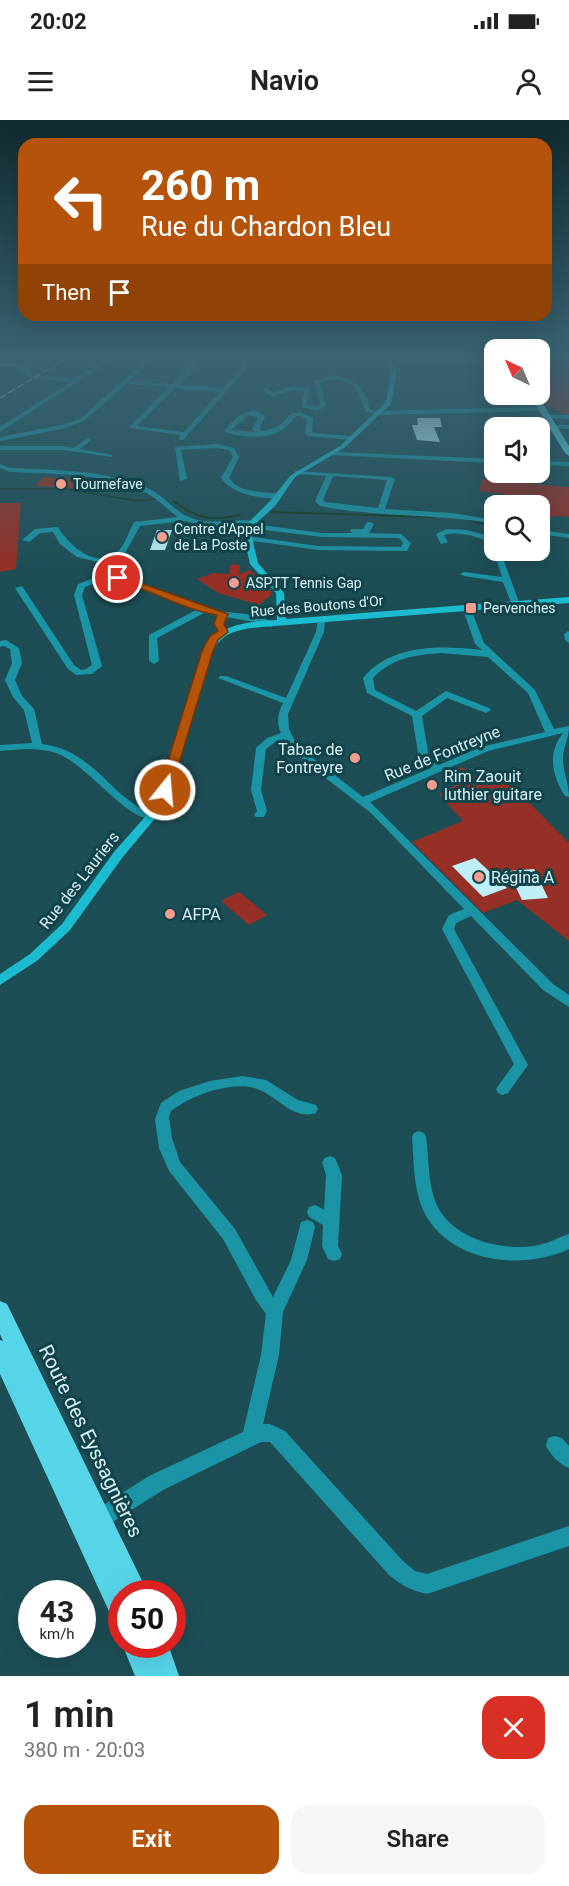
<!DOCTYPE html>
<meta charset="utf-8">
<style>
:root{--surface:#fff;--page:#f6f6f6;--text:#222;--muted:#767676;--accent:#b45309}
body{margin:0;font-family:Roboto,sans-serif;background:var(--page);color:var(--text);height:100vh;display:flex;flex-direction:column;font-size:22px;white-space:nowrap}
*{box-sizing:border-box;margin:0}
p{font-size:20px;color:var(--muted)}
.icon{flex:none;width:33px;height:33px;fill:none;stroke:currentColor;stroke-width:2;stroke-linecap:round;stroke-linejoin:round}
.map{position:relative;height:1556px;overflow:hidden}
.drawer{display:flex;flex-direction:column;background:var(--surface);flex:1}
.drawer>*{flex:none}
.top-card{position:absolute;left:18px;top:18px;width:534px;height:183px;border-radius:18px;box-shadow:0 6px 24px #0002;background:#b45309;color:#fff;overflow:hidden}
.needle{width:39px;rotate:316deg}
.controls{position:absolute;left:484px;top:219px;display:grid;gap:12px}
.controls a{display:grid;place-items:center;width:66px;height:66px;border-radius:12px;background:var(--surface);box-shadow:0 6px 24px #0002;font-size:30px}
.speed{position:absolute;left:18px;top:1460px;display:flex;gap:12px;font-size:30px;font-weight:700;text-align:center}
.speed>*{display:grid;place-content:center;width:78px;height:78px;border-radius:50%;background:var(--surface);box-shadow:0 6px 24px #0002;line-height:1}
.speed small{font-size:15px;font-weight:400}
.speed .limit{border:9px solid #d22;background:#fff;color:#111}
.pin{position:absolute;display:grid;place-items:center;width:51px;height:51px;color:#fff;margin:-26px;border:3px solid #fff;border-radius:50%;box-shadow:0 2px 6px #0007}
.me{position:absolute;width:66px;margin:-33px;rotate:17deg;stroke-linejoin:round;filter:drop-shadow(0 0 4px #0008)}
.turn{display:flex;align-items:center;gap:21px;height:126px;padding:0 24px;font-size:27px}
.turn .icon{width:78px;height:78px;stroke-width:2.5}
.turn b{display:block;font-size:42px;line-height:51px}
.then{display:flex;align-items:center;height:57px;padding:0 24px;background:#0003;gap:12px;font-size:22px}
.round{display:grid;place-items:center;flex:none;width:63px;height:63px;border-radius:18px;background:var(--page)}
.overview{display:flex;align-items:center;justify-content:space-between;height:102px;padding:0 24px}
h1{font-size:36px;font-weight:600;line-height:45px}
.button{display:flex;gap:12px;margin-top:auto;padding:12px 24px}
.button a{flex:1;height:69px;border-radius:18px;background:var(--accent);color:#fff;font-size:24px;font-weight:600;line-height:69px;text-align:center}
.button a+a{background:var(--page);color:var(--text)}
.status{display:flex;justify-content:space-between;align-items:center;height:42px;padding:0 30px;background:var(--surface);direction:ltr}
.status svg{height:16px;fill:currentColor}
header{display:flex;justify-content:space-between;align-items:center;height:78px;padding:0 24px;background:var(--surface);font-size:27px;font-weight:600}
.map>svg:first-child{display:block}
.green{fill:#962f25}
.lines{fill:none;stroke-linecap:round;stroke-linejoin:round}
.stream-far1{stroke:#163b1f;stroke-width:1.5}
.stream{stroke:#163b1f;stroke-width:2}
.building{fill:#bdeff8}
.street{fill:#1b94a5;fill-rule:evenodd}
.secondary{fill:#1bbbd0;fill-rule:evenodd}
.primary{fill:#56d5e9;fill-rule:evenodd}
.rail{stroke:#bad7db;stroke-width:1.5;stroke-dasharray:7 3;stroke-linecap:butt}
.route{fill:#b45309;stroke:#753606;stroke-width:1.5}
.poi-dot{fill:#f59d8f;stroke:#10434a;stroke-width:2}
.labels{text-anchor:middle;stroke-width:6;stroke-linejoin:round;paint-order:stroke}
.far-poi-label{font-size:14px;fill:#d9f2f6;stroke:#10434a;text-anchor:start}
.far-street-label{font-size:14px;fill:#d9f2f6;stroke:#10434a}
.poi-label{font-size:16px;fill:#d9f2f6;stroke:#10434a;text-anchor:start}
.street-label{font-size:16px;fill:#d9f2f6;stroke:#10434a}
.near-street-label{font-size:20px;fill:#d9f2f6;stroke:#10434a}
</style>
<div class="status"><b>20:02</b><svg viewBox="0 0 49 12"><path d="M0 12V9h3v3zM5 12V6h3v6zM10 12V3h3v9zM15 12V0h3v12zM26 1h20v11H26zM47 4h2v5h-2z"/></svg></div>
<header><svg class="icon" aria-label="menu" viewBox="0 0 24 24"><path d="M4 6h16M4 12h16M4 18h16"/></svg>Navio<svg class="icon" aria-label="person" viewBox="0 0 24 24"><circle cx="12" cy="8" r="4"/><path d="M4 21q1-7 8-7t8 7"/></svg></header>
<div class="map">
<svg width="569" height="1556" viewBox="0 0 569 1556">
<rect width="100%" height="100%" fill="#1d4e55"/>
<!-- green -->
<g class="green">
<polygon points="540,239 569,239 569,295 548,287 540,274"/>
<polygon points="43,357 88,360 81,369 35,366"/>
<polygon points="482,359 569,367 569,397 558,396 540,399 540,386 524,385 505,381 506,374 479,371"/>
<polygon points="0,383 21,383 16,449 0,452"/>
<polygon points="232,444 240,445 239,454 250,450 262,461 272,474 259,485 218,473 197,459 213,453 230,454 229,447"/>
<polygon points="462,647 483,662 507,660 569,723 569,821 517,780 483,793 412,722 463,701 439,674 458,664 447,653"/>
<polygon points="239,772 267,795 249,805 221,781"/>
</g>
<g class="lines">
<!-- stream-far1 -->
<g class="stream-far1">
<polyline points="0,369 65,369 138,381 155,379"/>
<polyline points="174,381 176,383"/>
</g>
<!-- stream -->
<g class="stream">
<path d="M174,381C196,399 213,401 240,395"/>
<polyline points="272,392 432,397"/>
<polyline points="469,400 495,406"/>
</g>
</g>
<!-- building -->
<g class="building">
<polygon points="417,298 440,298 442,307 434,307 440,322 417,320 412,305 418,305"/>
<polygon points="157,410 172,410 165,430 150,430"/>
<polygon points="475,738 507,768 483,777 452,746"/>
<polygon points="534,749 548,778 522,780 508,751"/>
</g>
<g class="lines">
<!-- street -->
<g class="street">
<path d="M110,237H116L0,312V307L70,262L26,256C22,244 12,247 0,247V243H22L29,248L31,254L74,259Z"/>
<path d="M149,237H155L129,261L172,264L192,244L196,237H200L197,246L179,265L223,268L239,250L246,237H251L244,252L183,320L178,319L181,315L130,308V306L169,267L126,264L84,301L62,309L0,321V317L61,305L80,299ZM175,268L220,272L184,312L137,306Z"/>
<polygon points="495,237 495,241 390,244 387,242 390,240"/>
<polygon points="333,255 356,262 368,280 370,289 377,291 543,287 546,289 543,291 376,295 365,291 362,280 352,264 333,259 320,262 326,285 318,291 302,287 304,271 293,270 272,277 262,269 267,268 273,273 292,266 309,268 307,285 317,287 320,285 314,261"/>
<path d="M252,291L259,292L265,297L259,309L262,311C276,309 282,305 290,294L300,292L313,298L312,313L351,316L354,318L351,320L308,316L305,313L307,299L299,296L294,297C292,301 289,305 285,308C271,320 241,318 225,312V310C233,301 239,293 252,291ZM249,295L258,298L252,309L255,312L231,310Z"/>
<polygon points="547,295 569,295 569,299 545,298 544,297"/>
<polygon points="553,305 569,305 569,309 551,308 551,306"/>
<polygon points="88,318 91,320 90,321 80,329 112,335 112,337 63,330 0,330 0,326 63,326 73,328"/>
<path d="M217,324L234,328L239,337L229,358C240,374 263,371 281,374V378C261,379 233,375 221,358L233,337L229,330L217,328L181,330L187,359L180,361L175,327Z"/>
<polygon points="332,332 495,339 495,343 330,335 329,334"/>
<polygon points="540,341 569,342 569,346 540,345"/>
<path d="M0,344L11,348C57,350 105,350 148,368C165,376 176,394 194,399C213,405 234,398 254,401V404L322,413H353L350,411L351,409H363L367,402H370L374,404L369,413H366L401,414L411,423L407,431H404L318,430L246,420L242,418L246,416L318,426L401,427L403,423L399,418L322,417L248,408H245V405L206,406L185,401L140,406L124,435L102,443L77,437L60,424L53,412L40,413L29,422L22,420L35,409L55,407H58C69,425 95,450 117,432C125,426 129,411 134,402L178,397C168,390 159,380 148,374C110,353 53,354 10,352L0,348Z"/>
<path d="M295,351L391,357L395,359L385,389L452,393L495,400V404C437,393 378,398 320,386L315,381L326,356L297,354L295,353ZM333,356L387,360L378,388L325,382L323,380Z"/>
<path d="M446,409L466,410L494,417L495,430H500L520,485L519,487L512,485L503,462L464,456L460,454L464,452L502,457L493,429L488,421C473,416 459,411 444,415L448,422L441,424L436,414Z"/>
<polygon points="540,410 569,414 569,418 540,414"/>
<path d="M113,456C149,461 178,482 213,490C232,494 259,492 275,504L271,507L254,502L226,497L223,504L227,512L223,515L220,514L215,504L218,496L204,493L157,518L159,541L154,544L149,541V515L196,490C157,476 127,451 85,467L82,475L102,546L92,554L76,555L68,549L15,468L22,466L74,545L81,550L86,549L92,545L74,475L78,464L97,457Z"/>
<path d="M467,486L471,489L484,523L535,570L554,609L569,606C569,619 563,627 563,639C563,652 569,664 569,677L565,676C552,656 547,633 563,613L488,631L370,682L553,864L569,875V887L543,870L471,796L456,803L454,809L528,945L508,973L503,975L498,973L496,969L514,944L442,809L449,795L464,789L371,693L306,643L284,619L275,622L266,629L261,670L267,691L264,697H256L254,695L257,691L251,670L256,628L267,618L281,613C276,603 278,593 283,583L218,558L220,556H226L286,578L316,512L318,500L325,498L324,512L288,594L289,609L295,621L314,639L363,677L431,648L419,639L412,596L367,573L363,558C391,524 441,525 482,530L475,524L463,489ZM441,533L488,537L528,573L545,612L481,627L439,645L429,638L422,596L447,578L486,593L491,590L489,588L446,571L416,591L375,570L373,558C392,538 414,535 441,533Z"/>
<polygon points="568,511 569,512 569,523 565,520 564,514"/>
<path d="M6,520L19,528L22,543L15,560L22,576L34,589L42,624C97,631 110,680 156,695L158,697L156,699C128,704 88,644 56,633C38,627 19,629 0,631V625L32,623L24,590L13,577L5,560L12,543L10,529L4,526L0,527V521Z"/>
<path d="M242,956L266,960L298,980L316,985L318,989L316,993C292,1001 275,973 254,968C231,961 189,976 171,991L169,997L172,1018L180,1042L235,1109L273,1177L291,1140L301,1102L307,1100L313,1102L315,1107L307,1140L283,1192L279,1235L263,1304H270L285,1311L403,1441L415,1451L427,1454L569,1406V1426L427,1474C411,1470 402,1466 389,1455L270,1322H261L163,1370L103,1408L96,1411L89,1408L86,1401L89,1394L149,1356L243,1312L261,1235L266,1194L256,1180L223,1119L169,1051L159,1028L155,999L161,983L179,971L210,961Z"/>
<path d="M419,1011L424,1013L426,1017C429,1038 428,1061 435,1081C449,1118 499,1131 534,1126C547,1124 557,1118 569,1114V1129C522,1151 448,1143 423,1090C413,1067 414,1042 412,1017L414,1013Z"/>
<polygon points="330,1036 335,1038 342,1055 338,1126 342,1134 340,1139 334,1141 328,1139 322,1126 323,1105 309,1097 307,1092 309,1087 315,1085 324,1090 326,1055 322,1042 325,1038"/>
<path d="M555,1316L562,1318L569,1326V1348C559,1344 550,1335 546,1325L548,1318Z"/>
</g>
<!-- secondary -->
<path class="secondary" d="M384,237H389L397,251L391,284L344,328L295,357L276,385L250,409L258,443L284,473L286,499L569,477V483L262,507C242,509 223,511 213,531L162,690L122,738L70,810L38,840L0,865V854L30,834L62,804L114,732L152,689L203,531C218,503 249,502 277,500L276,473L250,444L242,409L270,381L291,355L340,326L386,282L391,251Z"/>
<!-- primary -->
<g class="primary">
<polygon points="529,274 537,274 569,326 569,336 565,333"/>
<polygon points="0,1181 7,1184 148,1473 122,1473 122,1504 113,1500 0,1254 0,1220 3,1221 0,1214"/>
<polygon points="122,1524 168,1524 179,1556 135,1556"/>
</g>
<!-- rail -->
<polyline class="rail" points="0,278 69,237"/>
</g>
<!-- sky -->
<linearGradient id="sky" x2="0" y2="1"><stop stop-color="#102b2f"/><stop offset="0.52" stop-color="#3a6373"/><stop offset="1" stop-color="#3a6373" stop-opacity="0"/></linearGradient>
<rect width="569" height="454" fill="url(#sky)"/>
<!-- route -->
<path class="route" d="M118,455L228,494L224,504L228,512L218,520L213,531L171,670L165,674L159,670L202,531L210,516L218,511L214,504L217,495C181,489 150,469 115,460V456Z"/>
<!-- markers -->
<g class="poi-dot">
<circle cx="61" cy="364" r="6"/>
<circle cx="162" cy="417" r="6"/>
<circle cx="234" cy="463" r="6"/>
<rect x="465" y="482" width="12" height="12" rx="3"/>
<circle cx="355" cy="638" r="6"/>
<circle cx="432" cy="665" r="6"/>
<circle cx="479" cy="757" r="6"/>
<circle cx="170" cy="794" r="6"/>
</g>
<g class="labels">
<!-- far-poi labels -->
<g class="far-poi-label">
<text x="73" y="369">Tournefave</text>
<text x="174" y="414">Centre d'Appel<tspan x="174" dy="16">de La Poste</tspan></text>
<text x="246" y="468">ASPTT Tennis Gap</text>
<text x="483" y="493">Pervenches</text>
</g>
<!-- far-street labels -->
<g class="far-street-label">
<text transform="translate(317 486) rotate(-5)" y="5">Rue des Boutons d'Or</text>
</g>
<!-- poi labels -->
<g class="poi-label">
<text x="343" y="635" text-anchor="end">Tabac de<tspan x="343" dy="18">Fontreyre</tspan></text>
<text x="444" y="662">Rim Zaouit<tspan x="444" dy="18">luthier guitare</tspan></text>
<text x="491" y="763">Régina A</text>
<text x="182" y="800">AFPA</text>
</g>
<!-- street labels -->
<g class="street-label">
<text transform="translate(442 633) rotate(-22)" y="6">Rue de Fontreyne</text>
<text transform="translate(79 760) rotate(-52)" y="6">Rue des Lauriers</text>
</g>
<!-- near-street labels -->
<g class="near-street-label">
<text transform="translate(91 1321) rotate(64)" y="7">Route des Eyssagnières</text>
</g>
</g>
</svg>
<div class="controls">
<a><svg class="needle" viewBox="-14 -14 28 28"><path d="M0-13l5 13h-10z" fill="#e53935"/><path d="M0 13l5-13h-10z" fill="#767676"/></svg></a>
<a><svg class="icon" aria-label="sound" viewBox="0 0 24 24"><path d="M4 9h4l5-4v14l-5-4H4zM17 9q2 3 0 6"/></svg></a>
<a><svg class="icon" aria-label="search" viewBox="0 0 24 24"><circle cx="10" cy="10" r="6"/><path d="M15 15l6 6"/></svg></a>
</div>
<div class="speed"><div>43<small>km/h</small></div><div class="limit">50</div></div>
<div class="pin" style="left:118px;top:458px;background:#d93025"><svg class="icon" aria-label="arrive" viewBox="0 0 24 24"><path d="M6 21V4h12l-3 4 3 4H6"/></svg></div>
<svg class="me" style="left:165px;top:670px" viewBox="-20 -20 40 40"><circle r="17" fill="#b45309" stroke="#fff" stroke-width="3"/><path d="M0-11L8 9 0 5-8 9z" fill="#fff"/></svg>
<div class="top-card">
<div class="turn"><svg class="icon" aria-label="left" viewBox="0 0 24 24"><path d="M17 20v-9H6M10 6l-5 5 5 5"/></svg><div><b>260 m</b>Rue du Chardon Bleu</div></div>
<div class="then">Then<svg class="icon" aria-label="arrive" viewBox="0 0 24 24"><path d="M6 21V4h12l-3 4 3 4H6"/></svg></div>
</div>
</div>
<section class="drawer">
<div class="overview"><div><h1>1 min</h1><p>380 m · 20:03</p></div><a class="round" style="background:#d93025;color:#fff"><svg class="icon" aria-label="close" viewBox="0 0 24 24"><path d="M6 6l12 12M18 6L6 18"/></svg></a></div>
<div class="button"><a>Exit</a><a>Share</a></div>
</section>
